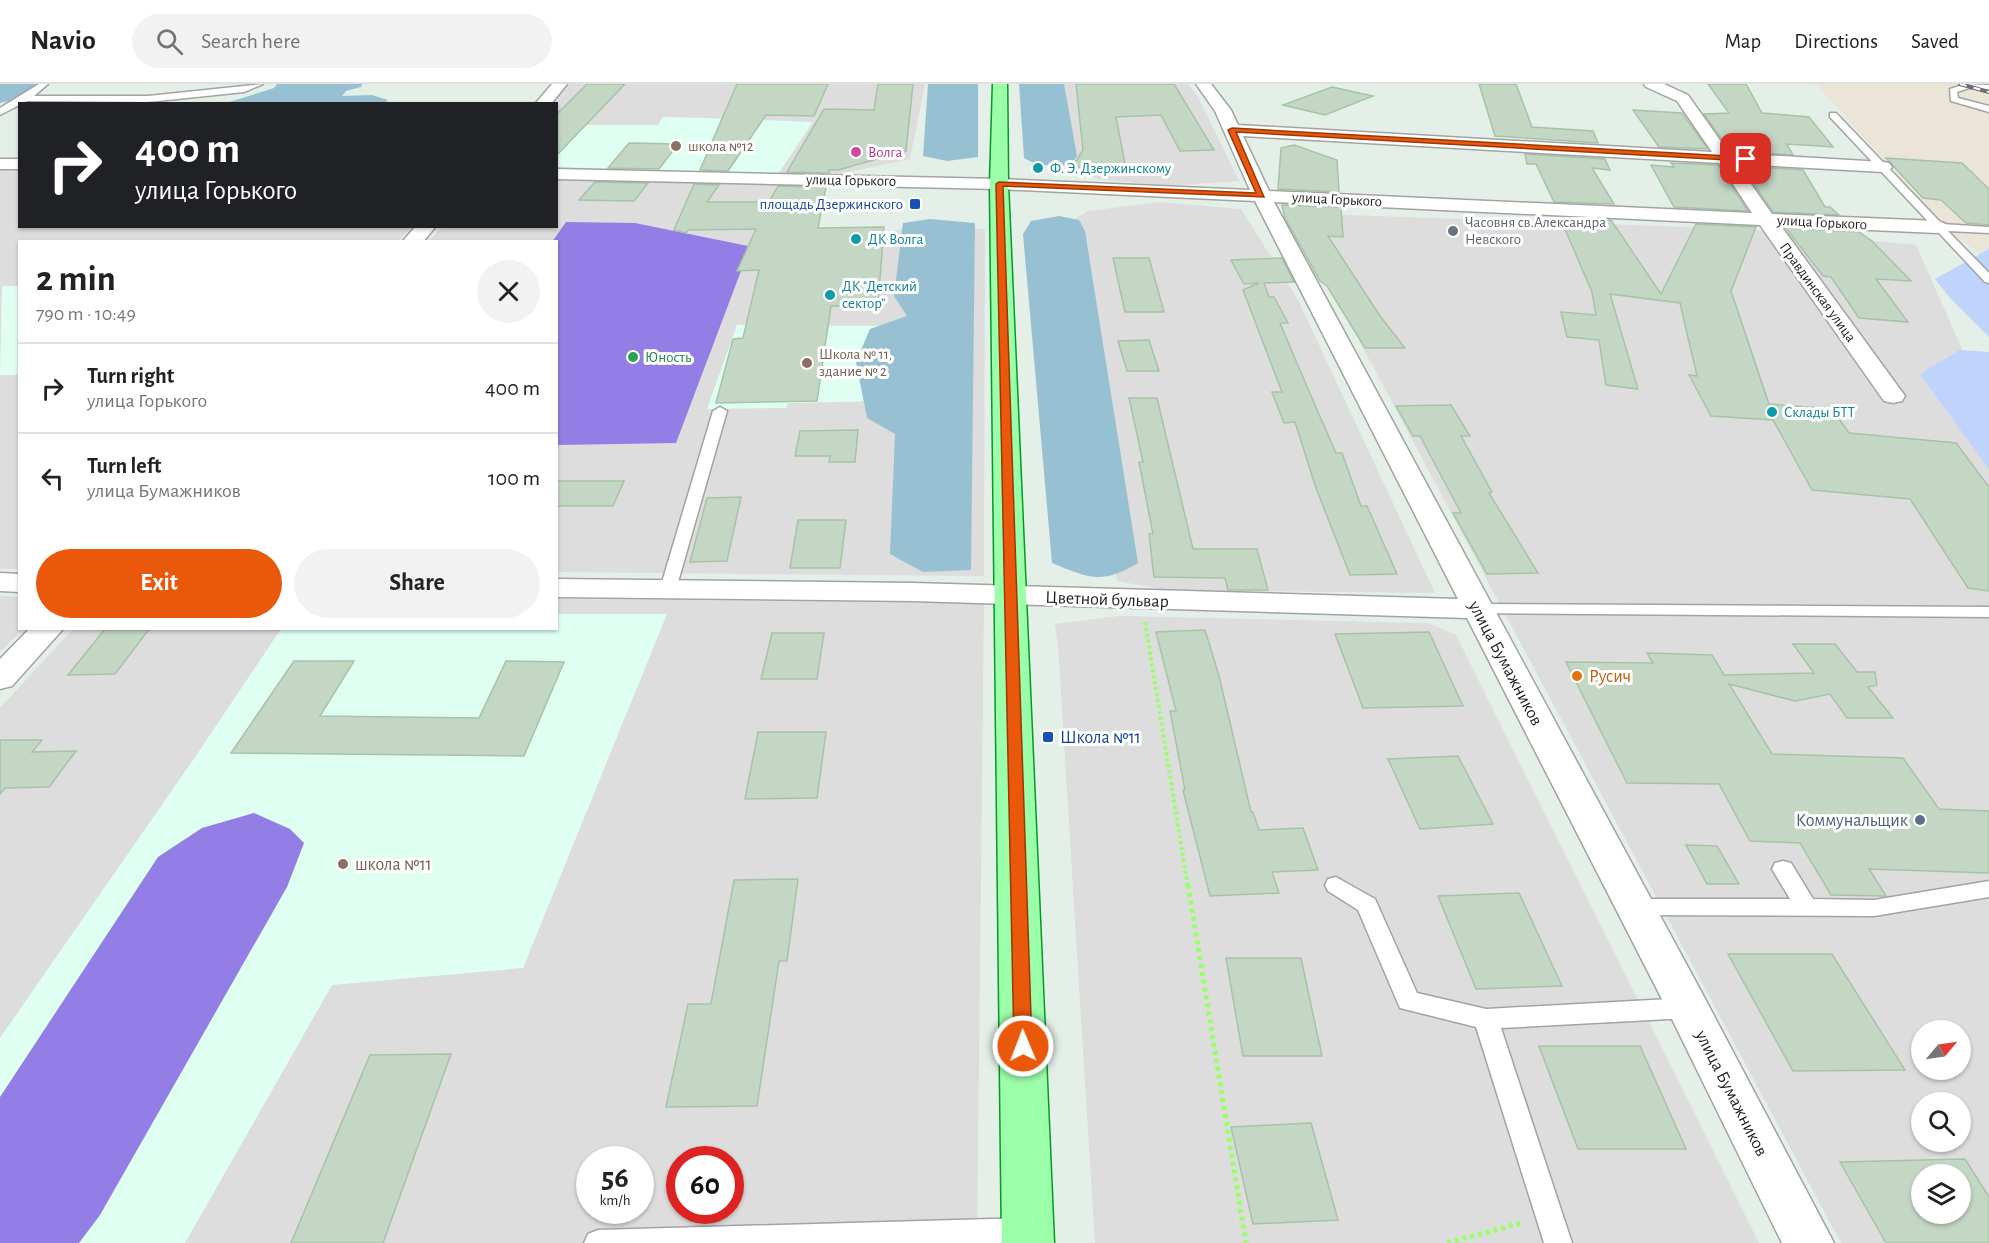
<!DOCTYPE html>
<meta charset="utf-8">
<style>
:root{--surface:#fff;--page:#f2f2f2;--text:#222;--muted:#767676;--line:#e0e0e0;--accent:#ea580c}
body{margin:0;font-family:"Alegreya Sans",sans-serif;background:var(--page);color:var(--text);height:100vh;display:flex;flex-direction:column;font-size:22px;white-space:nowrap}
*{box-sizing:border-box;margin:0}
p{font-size:20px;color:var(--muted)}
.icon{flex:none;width:33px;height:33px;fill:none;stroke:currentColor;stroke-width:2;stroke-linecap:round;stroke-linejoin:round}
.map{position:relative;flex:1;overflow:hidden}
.drawer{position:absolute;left:18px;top:156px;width:540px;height:390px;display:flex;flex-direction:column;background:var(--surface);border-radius:0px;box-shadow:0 2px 4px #0004}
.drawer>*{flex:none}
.top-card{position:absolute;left:18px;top:18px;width:540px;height:126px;border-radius:0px;box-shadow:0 2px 4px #0004;background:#202124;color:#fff;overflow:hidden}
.needle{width:39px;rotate:61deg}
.buttons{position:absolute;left:1911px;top:936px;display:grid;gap:12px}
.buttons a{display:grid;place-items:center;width:60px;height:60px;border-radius:50%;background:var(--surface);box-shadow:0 2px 4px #0004;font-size:30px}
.speed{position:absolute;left:576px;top:1062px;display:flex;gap:12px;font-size:30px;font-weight:700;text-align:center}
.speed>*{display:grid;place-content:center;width:78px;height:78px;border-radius:50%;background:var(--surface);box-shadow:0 2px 4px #0004;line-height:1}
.speed small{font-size:15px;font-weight:400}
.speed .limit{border:9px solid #d22;background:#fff;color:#111}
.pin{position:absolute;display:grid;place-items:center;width:51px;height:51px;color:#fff;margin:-26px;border-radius:12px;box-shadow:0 3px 9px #0006}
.me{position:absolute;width:66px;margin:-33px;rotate:359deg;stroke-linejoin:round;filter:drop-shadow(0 0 4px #0008)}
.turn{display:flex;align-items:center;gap:21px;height:126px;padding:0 18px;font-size:27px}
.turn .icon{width:78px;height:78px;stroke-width:2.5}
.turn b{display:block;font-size:42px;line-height:51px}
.round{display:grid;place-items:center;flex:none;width:63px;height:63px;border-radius:32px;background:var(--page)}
.summary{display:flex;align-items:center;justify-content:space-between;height:102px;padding:0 18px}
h1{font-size:36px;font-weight:700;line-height:45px}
.button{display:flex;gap:12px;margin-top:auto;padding:12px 18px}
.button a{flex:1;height:69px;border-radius:36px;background:var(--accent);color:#fff;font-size:24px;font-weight:700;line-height:69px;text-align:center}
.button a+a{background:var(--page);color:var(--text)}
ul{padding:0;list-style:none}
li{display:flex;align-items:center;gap:18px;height:90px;padding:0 18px;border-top:2px solid var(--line)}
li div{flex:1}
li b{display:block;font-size:22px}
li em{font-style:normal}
header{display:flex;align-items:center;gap:36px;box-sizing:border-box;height:84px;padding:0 30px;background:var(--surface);border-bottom:2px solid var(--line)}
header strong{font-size:28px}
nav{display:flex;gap:33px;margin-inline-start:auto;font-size:21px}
.search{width:420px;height:54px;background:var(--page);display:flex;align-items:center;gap:15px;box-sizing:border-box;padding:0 21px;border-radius:33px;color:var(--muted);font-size:22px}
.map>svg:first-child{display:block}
.residential{fill:#dcdddc;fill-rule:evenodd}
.industrial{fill:#eae5d6}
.education{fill:#dffff2}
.forest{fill:#97c1d2}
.park{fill:#bfd4fd}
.pitch{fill:#927ee4}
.building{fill:#c4d7c5;stroke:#a6c3a7;stroke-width:1.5;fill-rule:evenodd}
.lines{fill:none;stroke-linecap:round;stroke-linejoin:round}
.service-casing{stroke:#a3a3a3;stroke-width:3}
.minor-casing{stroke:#a3a3a3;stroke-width:3}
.tertiary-casing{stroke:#a3a3a3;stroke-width:3}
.primary-casing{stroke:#009a27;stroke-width:3}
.path-far1{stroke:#97ff67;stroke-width:4;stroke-dasharray:3 3;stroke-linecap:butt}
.path{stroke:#97ff67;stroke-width:5;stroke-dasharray:4 4;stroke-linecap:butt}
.service{fill:#fff;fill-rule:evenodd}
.minor{fill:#fff;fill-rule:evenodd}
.tertiary{fill:#fff;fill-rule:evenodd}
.primary{fill:#9bffaa;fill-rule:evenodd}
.rail-casing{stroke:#6d6d6d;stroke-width:4}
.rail{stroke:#fff;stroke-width:2;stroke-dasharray:7;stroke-linecap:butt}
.route{fill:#ea580c;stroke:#983908;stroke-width:1.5}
.education-dot{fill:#8d6e63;stroke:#fff;stroke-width:2}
.hotel-dot{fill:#d1479c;stroke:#fff;stroke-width:2}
.culture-dot{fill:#0f9aa8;stroke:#fff;stroke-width:2}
.transit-dot{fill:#1a4fb4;stroke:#fff;stroke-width:2}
.worship-dot{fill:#6b7280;stroke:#fff;stroke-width:2}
.leisure-dot{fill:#2e9e5b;stroke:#fff;stroke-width:2}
.food-dot{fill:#e8710a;stroke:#fff;stroke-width:2}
.service-dot{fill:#5c6f8a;stroke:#fff;stroke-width:2}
.labels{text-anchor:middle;stroke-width:6;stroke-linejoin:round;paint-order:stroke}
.far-education-label{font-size:15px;fill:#785e54;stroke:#fff;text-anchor:start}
.far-hotel-label{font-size:15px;fill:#b23c85;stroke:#fff;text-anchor:start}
.far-culture-label{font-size:15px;fill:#0d838f;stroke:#fff;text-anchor:start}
.far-street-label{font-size:15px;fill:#1f1f1f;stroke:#fff}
.far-transit-label{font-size:15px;fill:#164399;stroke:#fff;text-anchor:end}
.far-worship-label{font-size:15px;fill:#5b616d;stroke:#fff;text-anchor:start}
.far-leisure-label{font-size:15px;fill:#27864d;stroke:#fff;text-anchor:start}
.street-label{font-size:18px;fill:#1f1f1f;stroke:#fff}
.food-label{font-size:18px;fill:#c56008;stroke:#fff;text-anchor:start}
.transit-label{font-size:18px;fill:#164399;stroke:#fff;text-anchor:start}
.service-label{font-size:18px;fill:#4e5e75;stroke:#fff;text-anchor:end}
.education-label{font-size:18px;fill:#785e54;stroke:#fff;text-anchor:start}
</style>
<header>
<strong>Navio</strong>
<div class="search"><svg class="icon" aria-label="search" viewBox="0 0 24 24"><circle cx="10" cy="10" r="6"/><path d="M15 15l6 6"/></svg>Search here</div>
<nav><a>Map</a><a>Directions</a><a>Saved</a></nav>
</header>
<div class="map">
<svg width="1989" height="1159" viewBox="0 0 1989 1159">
<rect width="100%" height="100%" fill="#e4f0e7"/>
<!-- residential -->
<g class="residential">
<polygon points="568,0 925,0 910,75 830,92 557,86 556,20 550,20"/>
<polygon points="1035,0 1188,0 1198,13 1239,97 1166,102 1097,95 1041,73"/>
<polygon points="0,84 19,85 20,142 412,143 397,158 20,158 19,485 0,485"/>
<polygon points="557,94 821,100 809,118 817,149 886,148 909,144 985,145 984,492 557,488 556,158 428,158 442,143 556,142"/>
<polygon points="1160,118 1241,125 1298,216 1435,509 1166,506 1117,497 1061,143 1088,127"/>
<path d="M1291,129L1745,145L1916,161L1989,326V1159H1841ZM1922,946H1960V986H1922ZM1922,1018H1960V1058H1922ZM1922,1090H1960V1130H1922Z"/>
<polygon points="0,512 19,513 20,544 23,545 0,568"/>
<path d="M557,515L984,519L977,1159H0V624L73,545L556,544ZM590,1076H640V1126H590ZM680,1076H730V1126H680Z"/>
<polygon points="1119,532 1428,539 1456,551 1759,1159 1095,1159 1058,562 1055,540"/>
</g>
<!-- industrial -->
<polygon class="industrial" points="1812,0 1989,0 1989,177 1943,142 1818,2"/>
<!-- education -->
<g class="education">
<polygon points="663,33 707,34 813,38 778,90 557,83 557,41 658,41"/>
<polygon points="2,202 19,202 19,291 0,291"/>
<polygon points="737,241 895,242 886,317 788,319 786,324 707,325"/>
<polygon points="557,530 667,530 523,884 332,901 185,1159 0,1159 0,954 193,676 281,545 556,544"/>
</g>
<!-- forest -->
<g class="forest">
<polygon points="0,0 38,0 9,17 0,19"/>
<polygon points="277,0 362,0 361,3 346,7 342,12 372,11 388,16 384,20 226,19 274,4"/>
<polygon points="928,0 978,0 978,73 947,77 923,72"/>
<path d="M1019,0H1064L1077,72L1070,81C1054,82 1038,83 1024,74Z"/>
<path d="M1059,132L1079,136L1085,147L1138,479C1101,501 1089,494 1052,479L1023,150L1031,137Z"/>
<polygon points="930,135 975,139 971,486 923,488 890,470 895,350 867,334 856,278 870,245 907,232 894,212 903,139"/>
</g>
<!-- park -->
<g class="park">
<polygon points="1989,165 1989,253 1951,215 1935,195"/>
<polygon points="1960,266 1989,268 1989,385 1920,290"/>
</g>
<!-- pitch -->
<g class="pitch">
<polygon points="566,138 635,139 748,162 741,187 676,359 557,361 556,158 552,158"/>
<polygon points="254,729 290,745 304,759 287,803 100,1131 79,1159 0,1159 0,1013 158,773 202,744"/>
</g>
<!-- building -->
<g class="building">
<polygon points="587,0 625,0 556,72 556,31"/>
<polygon points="737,0 828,0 814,32 766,31 728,87 700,86"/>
<polygon points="878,0 913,0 906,67 838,86 829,86 829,89 787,88 824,25 874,26"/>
<polygon points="1076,0 1174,0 1214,66 1180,67 1161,31 1116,33 1126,85 1099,91 1074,81 1083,66"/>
<polygon points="1479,0 1516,0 1532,43 1593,47 1598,59 1495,52"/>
<polygon points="1708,0 1746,0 1762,29 1809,33 1833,63 1787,60 1793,71 1730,67 1704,30 1729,29"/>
<polygon points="1332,3 1373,12 1325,31 1283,21"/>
<polygon points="1633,26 1682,29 1708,65 1659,63"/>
<polygon points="629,59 678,60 659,85 608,84"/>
<polygon points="1294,61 1337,76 1339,108 1278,105 1281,64"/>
<polygon points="1525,70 1605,75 1610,86 1592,84 1614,120 1554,118 1536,80 1527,80"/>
<polygon points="1886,74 1962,79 1989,105 1989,141 1966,139 1941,116 1923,114"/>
<polygon points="1671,79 1718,81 1748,127 1674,123 1651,81 1674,83"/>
<polygon points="1742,82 1803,86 1825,123 1830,123 1839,131 1773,128"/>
<polygon points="595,98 648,99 634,117 579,116"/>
<polygon points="694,100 719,101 707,118 769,118 778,102 826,103 818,144 884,143 878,221 831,222 817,317 716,319 733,255 743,254 759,186 737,187 756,145 688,146 686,149 674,146"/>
<polygon points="1282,121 1341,123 1343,153 1328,152 1380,232 1405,264 1365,264 1327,202 1320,197 1285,134"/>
<polygon points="1563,134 1611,136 1661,210 1696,140 1756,143 1731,207 1769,320 1832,325 1849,349 1956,359 1989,403 1989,507 1968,504 1910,415 1812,406 1773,336 1711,332 1689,291 1697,292 1680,219 1610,210 1638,305 1606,301 1599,256 1567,253 1561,228 1596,231 1592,208 1565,145 1569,146"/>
<polygon points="1786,144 1859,148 1872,157 1911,197 1876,195 1908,238 1859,234 1831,193 1823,192"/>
<polygon points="1113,174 1149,174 1164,228 1125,228"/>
<polygon points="1282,174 1294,198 1264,199 1269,213 1274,213 1288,239 1280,239 1308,305 1336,369 1342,369 1361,422 1367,422 1397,490 1350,491 1316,404 1295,338 1284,339 1272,308 1282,308 1243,206 1259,199 1244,200 1231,176"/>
<polygon points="1149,256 1159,287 1127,287 1118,257"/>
<polygon points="1129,314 1157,314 1193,465 1257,465 1268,506 1228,506 1225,494 1154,493 1149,450 1153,450 1139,378 1143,378"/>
<polygon points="1451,321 1470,352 1461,352 1492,408 1489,409 1538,489 1487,490 1453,429 1461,429 1420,352 1413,352 1396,322"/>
<polygon points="858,346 855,378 829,378 830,372 795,372 800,347"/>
<polygon points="556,397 624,397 613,422 556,422"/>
<polygon points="741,413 727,477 690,478 707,414"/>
<polygon points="798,436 846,436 840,484 790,484"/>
<polygon points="106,544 150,544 115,590 68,591"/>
<polygon points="1205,546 1219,592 1251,728 1253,728 1259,746 1303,744 1318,786 1272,788 1279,809 1210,812 1183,706 1185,706 1170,627 1176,627 1156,548"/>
<polygon points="1429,548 1463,622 1363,624 1335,550"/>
<polygon points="772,549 824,549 817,595 761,595"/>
<polygon points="1793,560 1835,560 1857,588 1875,588 1877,601 1868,603 1893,634 1847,634 1830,610 1795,617 1729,600 1772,670 1903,674 1939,725 1989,727 1989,789 1869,785 1886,812 1831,811 1800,759 1750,757 1719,700 1627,699 1566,578 1653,579 1647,569 1712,571 1724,591 1814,589"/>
<polygon points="294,577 354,577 320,632 479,634 506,577 564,578 524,672 231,669"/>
<polygon points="758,648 826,648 817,714 745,715"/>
<polygon points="0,656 42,656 32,668 76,667 49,703 5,704 0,710"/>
<polygon points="1458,672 1493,740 1420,745 1388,675"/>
<polygon points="1686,761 1717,762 1739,800 1707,800"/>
<polygon points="798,795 787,877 779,877 757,1022 666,1023 688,920 711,920 734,796"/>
<polygon points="1519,809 1562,902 1476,905 1438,812"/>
<polygon points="1728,870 1832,870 1905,986 1793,987"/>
<polygon points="1226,874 1301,874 1322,972 1243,972"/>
<polygon points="1539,962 1640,962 1686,1065 1578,1065"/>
<polygon points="451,970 383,1159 291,1159 370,971"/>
<polygon points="1311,1039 1338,1136 1253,1140 1231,1043"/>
<path d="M1965,1075L1989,1113V1159H1886L1840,1078ZM1922,1090H1960V1130H1922Z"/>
</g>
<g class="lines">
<defs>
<g id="service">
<polygon points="39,0 48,0 34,12 148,12 263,0 244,8 148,18 27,17 0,31 0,24"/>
<polygon points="1966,0 1989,1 1989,5 1969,4 1957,8 1958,14 1989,22 1989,28 1951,17 1950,5"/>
<polygon points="1830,29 1836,29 1942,140 1989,143 1989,149 1948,147 1989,189 1989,199 1985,198 1830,33"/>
<polygon points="720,323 727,327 676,505 674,509 662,509 660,505 713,327"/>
<polygon points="1477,520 1989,523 1989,533 1471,529 1468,525 1471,521"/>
<polygon points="1783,777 1791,779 1813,815 1874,816 1989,797 1989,813 1874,832 1634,831 1626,829 1623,823 1626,817 1634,815 1790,815 1772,785 1775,779"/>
<polygon points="1336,793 1375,815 1417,909 1486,925 1688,914 1696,917 1700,924 1696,931 1688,934 1501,944 1572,1159 1544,1159 1476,943 1400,924 1358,826 1328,807 1325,801 1328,795"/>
<polygon points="1026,1134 1036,1138 1040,1147 1036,1156 1029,1159 584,1159 588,1150 598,1146"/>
</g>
<g id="minor">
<path d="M1196,0H1211L1231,26L1238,41L1712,68L1677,17L1646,3L1644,0H1664L1688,11L1729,69L1883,78L1889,79L1892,83L1889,87L1883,88L1737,80L1772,130L1937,137L1944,139L1947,143L1944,147L1937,149L1781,142L1905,312L1902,317L1893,319L1884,317L1760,141L1274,118L1703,911L1834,1159H1782L1667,925L1467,534L913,517L556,513V495L913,499L1458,515L1255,117L999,105L993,104L990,100L993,96L999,95L1250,106L1215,27ZM1243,52L1719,79L1752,129L1269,107Z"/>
<polygon points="416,142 436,142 423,158 402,158"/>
<polygon points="0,489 20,490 20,508 0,507"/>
<polygon points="30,544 64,544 12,602 0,605 0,575"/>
</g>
<g id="tertiary">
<polygon points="552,0 567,0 551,20 535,20"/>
<rect x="0" y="75" width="20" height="10"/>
<polygon points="556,85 999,95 1005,96 1008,100 1005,104 999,105 556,95"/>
</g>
<polygon id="primary" points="993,0 1007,0 1008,100 1054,1159 1002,1159 990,100"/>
</defs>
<!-- service casing -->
<use href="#service" class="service-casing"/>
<!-- minor casing -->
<use href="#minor" class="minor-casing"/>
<!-- tertiary casing -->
<use href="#tertiary" class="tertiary-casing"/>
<!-- primary casing -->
<use href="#primary" class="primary-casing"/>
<!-- path-far1 -->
<polyline class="path-far1" points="1145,538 1188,803"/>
<!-- path -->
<g class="path">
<polyline points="1188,801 1246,1159"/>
<polyline points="1447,1159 1521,1139"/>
</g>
<!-- service -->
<use href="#service" class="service"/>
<!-- minor -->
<use href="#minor" class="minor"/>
<!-- tertiary -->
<use href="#tertiary" class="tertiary"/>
<!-- primary -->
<use href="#primary" class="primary"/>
<defs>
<polyline id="rail" points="1960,0 1989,8"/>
</defs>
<!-- rail casing -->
<use href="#rail" class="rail-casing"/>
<!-- rail -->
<use href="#rail" class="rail"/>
</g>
<!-- route -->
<polygon class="route" points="1232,44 1746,73 1750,75 1746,77 1236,48 1264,113 1003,102 1032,962 1030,967 1023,970 1016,967 1014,962 996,100 999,98 1256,109 1228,46"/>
<!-- markers -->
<g class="education-dot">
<circle cx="676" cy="62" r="6"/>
<circle cx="807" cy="279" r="6"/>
<circle cx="343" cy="780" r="6"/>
</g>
<circle class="hotel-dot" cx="856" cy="68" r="6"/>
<g class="culture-dot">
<circle cx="1038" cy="84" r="6"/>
<circle cx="856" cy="155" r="6"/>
<circle cx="830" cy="211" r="6"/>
<circle cx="1772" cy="328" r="6"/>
</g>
<g class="transit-dot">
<rect x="909" y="114" width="12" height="12" rx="3"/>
<rect x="1042" y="647" width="12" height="12" rx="3"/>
</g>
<circle class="worship-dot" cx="1453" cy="147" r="6"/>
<circle class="leisure-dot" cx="633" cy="273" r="6"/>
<circle class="food-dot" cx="1577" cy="592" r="6"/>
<circle class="service-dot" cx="1920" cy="736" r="6"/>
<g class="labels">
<!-- far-education labels -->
<g class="far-education-label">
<text x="688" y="67">школа №12</text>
<text x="819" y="275">Школа № 11,<tspan x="819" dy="17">здание № 2</tspan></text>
</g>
<!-- far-hotel labels -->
<g class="far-hotel-label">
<text x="868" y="73">Волга</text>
</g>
<!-- far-culture labels -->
<g class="far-culture-label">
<text x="1050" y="89">Ф. Э. Дзержинскому</text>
<text x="868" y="160">ДК Волга</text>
<text x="842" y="207">ДК "Детский<tspan x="842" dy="17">сектор"</tspan></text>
<text x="1784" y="333">Склады БТТ</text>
</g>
<!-- far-street labels -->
<g class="far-street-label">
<text transform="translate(851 96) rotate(1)" y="5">улица Горького</text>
<text transform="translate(1337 115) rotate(3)" y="5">улица Горького</text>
<text transform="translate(1822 138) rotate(3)" y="5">улица Горького</text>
<text transform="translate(1818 208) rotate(54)" y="5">Правдинская улица</text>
</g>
<!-- far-transit labels -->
<g class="far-transit-label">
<text x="903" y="125">площадь Дзержинского</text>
</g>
<!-- far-worship labels -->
<g class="far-worship-label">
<text x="1465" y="143">Часовня св.Александра<tspan x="1465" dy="17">Невского</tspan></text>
</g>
<!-- far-leisure labels -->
<g class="far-leisure-label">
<text x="645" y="278">Юность</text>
</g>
<!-- street labels -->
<g class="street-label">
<text transform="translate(1107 515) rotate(2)" y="6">Цветной бульвар</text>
<text transform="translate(1506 579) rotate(62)" y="6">улица Бумажников</text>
<text transform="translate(1732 1009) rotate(63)" y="6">улица Бумажников</text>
</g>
<!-- food labels -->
<g class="food-label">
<text x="1589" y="598">Русич</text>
</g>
<!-- transit labels -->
<g class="transit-label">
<text x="1060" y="659">Школа №11</text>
</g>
<!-- service labels -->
<g class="service-label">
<text x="1908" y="742">Коммунальщик</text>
</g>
<!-- education labels -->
<g class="education-label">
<text x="355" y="786">школа №11</text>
</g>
</g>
</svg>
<div class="buttons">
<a><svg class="needle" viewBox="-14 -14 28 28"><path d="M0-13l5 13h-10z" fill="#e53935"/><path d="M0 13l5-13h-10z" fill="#767676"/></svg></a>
<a><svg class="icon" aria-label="search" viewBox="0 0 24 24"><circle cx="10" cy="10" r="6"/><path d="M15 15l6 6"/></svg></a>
<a><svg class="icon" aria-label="layers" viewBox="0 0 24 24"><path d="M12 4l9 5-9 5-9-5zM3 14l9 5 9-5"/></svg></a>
</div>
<div class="speed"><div>56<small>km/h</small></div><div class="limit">60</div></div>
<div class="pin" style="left:1746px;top:75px;background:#d93025"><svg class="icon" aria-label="arrive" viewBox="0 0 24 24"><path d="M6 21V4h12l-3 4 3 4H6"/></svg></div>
<svg class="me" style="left:1023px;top:962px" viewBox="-20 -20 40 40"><circle r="17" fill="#ea580c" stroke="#fff" stroke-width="3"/><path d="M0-11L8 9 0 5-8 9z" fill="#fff"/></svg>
<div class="top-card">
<div class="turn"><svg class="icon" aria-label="right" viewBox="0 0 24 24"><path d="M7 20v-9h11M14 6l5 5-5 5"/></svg><div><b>400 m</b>улица Горького</div></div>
</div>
<section class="drawer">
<div class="summary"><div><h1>2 min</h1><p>790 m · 10:49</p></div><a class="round"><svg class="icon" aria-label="close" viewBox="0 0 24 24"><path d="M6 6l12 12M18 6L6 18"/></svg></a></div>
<ul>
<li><svg class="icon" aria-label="right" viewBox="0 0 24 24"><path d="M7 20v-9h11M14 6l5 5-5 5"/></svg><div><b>Turn right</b><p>улица Горького</p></div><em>400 m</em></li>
<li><svg class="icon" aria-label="left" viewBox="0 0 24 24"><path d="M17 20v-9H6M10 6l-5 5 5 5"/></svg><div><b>Turn left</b><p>улица Бумажников</p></div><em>100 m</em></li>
</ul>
<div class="button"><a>Exit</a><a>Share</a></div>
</section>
</div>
